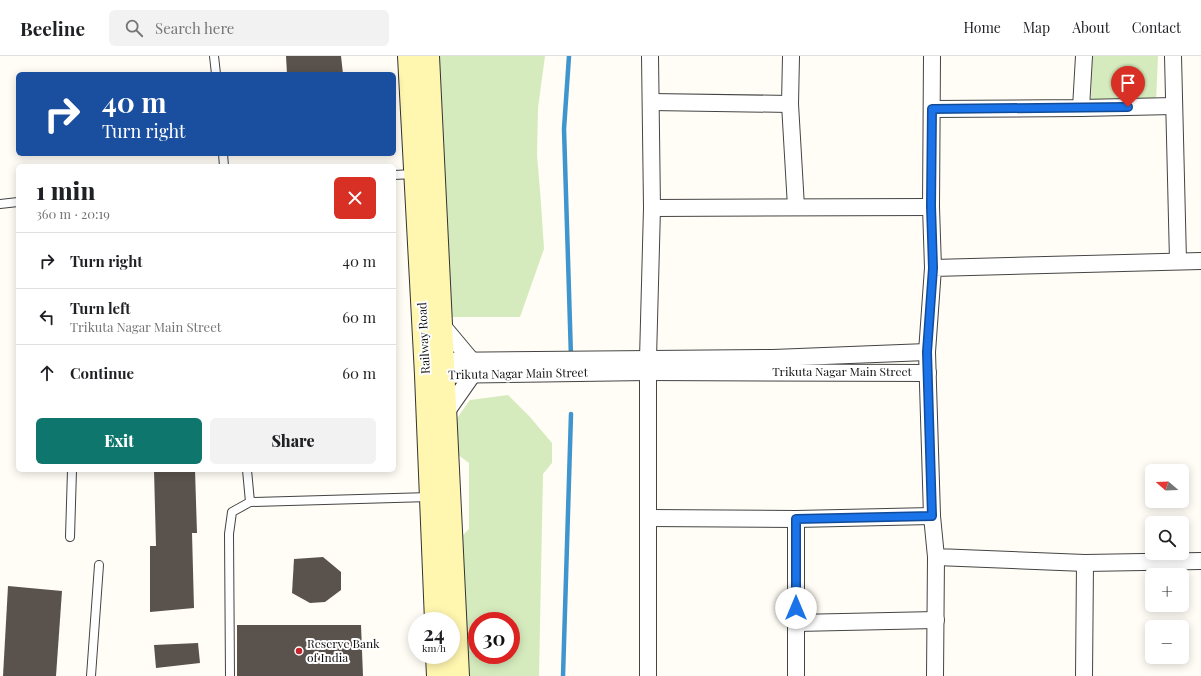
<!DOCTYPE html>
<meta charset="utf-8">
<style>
:root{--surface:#fff;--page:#f2f2f2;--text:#202124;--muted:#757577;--line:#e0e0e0;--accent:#0f766e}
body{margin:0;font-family:"Playfair Display",serif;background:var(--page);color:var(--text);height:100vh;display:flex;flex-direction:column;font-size:15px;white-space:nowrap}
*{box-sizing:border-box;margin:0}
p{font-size:13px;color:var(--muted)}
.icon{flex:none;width:22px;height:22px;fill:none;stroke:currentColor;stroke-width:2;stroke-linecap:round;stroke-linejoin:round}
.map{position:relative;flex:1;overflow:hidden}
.drawer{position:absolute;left:16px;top:108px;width:380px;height:308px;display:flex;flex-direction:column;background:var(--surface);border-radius:6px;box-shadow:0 2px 10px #0003}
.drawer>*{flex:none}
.top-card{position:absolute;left:16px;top:16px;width:380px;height:84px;border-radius:6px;box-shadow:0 2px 10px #0003;background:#1a4fa0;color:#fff;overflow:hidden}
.needle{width:26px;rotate:289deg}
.controls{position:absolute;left:1145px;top:408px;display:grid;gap:8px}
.controls a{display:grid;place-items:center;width:44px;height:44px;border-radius:6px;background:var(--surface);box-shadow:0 2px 10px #0003;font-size:20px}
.speed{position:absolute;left:408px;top:556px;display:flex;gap:8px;font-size:20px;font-weight:700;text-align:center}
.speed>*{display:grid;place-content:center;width:52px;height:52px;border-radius:50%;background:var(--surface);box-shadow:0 2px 10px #0003;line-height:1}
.speed small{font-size:10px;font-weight:400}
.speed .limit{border:6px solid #d22;background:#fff;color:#111}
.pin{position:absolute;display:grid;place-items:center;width:34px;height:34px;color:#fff;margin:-41px -17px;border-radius:50% 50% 50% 0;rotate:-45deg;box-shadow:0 0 4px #0007}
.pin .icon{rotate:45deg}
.me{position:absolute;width:44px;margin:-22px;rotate:0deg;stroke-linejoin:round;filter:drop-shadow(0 0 3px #0008)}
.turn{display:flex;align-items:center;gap:14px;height:84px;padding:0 20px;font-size:18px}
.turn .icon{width:52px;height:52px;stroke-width:2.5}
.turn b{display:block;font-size:28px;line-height:34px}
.round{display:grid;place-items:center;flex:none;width:42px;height:42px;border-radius:6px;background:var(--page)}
.head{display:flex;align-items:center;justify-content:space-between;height:68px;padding:0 20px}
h1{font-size:24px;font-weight:800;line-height:30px}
.button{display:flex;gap:8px;margin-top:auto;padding:8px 20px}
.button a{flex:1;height:46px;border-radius:6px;background:var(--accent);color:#fff;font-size:16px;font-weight:800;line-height:46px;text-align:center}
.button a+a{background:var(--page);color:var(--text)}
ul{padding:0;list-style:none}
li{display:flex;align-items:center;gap:12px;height:56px;padding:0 20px;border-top:1px solid var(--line)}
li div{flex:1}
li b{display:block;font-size:15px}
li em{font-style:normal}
header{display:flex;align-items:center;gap:24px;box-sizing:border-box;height:56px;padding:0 20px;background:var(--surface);border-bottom:1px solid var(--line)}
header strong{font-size:19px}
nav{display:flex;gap:22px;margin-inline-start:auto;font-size:14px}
.search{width:280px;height:36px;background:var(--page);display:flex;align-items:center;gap:10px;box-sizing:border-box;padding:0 14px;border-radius:6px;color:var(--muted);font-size:15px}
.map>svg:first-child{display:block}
.green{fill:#d5ebbd;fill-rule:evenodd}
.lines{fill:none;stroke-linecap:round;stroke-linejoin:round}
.stream{stroke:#3f96cf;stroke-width:4.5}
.building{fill:#5a524d}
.service-casing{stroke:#444;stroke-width:10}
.minor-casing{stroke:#444;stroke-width:18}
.secondary-casing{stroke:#333;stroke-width:24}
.service{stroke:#fff;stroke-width:8}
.minor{stroke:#fff;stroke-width:16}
.secondary{stroke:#fff6b0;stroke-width:22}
.route-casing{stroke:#114b97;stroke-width:10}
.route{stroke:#1a73e8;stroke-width:7}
.poi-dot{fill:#c4262e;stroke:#fff;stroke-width:1.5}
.labels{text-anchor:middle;stroke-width:4;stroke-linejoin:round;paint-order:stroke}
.street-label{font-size:12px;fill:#111;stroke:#fff}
.poi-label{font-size:12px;fill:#111;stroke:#fff;text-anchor:start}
</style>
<header>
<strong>Beeline</strong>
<div class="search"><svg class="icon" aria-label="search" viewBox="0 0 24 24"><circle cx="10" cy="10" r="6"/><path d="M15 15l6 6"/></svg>Search here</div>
<nav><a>Home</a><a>Map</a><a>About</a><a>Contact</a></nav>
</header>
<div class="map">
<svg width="1201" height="620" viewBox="0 0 1201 620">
<rect width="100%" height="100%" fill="#fffdf5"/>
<!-- green -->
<g class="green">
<polygon points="433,0 545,0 538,52 537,99 541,147 544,193 520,261 446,261"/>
<polygon points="1092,0 1158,0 1156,46 1091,45"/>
<path d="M508,339L530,361L552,387V407L543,418L539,620H466L457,485L469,473V407L453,395L455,365L470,344ZM477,565H511V599H477Z"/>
</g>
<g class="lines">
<!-- stream -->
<g class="stream">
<polyline points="569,0 564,73 571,301"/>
<polyline points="563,620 571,358"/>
</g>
</g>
<!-- building -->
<g class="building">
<polygon points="286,0 341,0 343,18 287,18"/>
<polygon points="154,414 195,414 197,477 192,477 194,552 150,556 150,490 156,490"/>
<polygon points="323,501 341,516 341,534 325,546 310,547 292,537 294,503"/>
<polygon points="8,530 62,535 56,620 3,620"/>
<polygon points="237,569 361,569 363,620 237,620"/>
<polygon points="198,587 200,607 156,612 154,589"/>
</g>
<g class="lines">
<defs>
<g id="service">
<polyline points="214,0 216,18"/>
<polyline points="223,98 224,110"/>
<polyline points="394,119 414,118"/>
<polyline points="0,148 18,146"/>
<polyline points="247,414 250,446"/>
<polyline points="70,481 72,414"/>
<polyline points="91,620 99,509"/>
<polyline points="230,620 229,478 232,456 250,446 430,441"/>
</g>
<g id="minor">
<polyline points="791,0 790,48 796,151"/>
<polyline points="932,0 931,151 933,212"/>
<polyline points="1173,0 1178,205"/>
<polyline points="651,46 790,48"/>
<polyline points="1081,52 1174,50"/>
<polyline points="932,53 1081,52 1084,0"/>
<polyline points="652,152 931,151"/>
<polyline points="1201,205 933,212 927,296 932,460 936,501 1085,507 1201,505"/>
<polyline points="441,268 472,305"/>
<polyline points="433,305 773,302 927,296"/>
<polyline points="434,319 648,316 928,317"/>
<polyline points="445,358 473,318"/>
<polyline points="649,462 796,463 932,460"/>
<polyline points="796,567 936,564"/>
<polyline points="648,620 648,303 652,152 650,0"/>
<polyline points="796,620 796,463"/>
<polyline points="935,620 936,501"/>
<polyline points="1084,620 1085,507"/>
</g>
<g id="secondary">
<polyline points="409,0 426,319 436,565"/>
<polyline points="428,0 458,620"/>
<polyline points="437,599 438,620"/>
</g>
</defs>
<!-- service casing -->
<use href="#service" class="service-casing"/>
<!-- minor casing -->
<use href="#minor" class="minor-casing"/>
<!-- secondary casing -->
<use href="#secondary" class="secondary-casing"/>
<!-- service -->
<use href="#service" class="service"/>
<!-- minor -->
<use href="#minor" class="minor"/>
<!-- secondary -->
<use href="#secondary" class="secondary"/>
</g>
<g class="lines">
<defs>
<polyline id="route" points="796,552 796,463 932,460 927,296 933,212 931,150 932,53 1128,51"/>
</defs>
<!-- route casing -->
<use href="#route" class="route-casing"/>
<!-- route -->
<use href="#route" class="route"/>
</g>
<!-- markers -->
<circle class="poi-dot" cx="299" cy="595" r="4"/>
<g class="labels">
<!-- street labels -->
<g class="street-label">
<text transform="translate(424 282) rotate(-93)" y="4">Railway Road</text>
<text x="842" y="320">Trikuta Nagar Main Street</text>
<text transform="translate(518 318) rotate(-1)" y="4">Trikuta Nagar Main Street</text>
</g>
<!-- poi labels -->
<g class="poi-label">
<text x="307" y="592">Reserve Bank<tspan x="307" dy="14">of India</tspan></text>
</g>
</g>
</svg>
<div class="controls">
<a><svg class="needle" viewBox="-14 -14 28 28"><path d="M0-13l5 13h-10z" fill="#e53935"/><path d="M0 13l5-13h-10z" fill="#757577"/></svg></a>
<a><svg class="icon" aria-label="search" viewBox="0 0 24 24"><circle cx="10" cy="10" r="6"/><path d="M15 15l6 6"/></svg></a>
<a>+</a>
<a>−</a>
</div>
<div class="speed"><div>24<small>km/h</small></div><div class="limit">30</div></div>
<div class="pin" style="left:1128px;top:51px;background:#d93025"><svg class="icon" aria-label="arrive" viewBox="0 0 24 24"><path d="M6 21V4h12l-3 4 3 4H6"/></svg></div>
<svg class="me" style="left:796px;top:552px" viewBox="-20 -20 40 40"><circle r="19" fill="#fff"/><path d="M0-13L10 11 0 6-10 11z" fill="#1a73e8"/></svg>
<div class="top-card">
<div class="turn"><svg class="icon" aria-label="right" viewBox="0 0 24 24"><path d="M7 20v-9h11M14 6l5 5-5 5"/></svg><div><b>40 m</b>Turn right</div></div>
</div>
<section class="drawer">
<div class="head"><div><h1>1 min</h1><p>360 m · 20:19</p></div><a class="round" style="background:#d93025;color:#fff"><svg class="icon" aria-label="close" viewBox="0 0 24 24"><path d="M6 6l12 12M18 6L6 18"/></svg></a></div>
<ul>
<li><svg class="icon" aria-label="right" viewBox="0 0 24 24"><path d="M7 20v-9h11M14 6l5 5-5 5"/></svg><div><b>Turn right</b></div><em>40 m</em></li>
<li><svg class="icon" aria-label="left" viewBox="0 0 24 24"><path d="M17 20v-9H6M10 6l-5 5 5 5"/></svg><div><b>Turn left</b><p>Trikuta Nagar Main Street</p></div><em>60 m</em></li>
<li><svg class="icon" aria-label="ahead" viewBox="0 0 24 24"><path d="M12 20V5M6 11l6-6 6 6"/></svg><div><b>Continue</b></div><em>60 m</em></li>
</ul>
<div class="button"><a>Exit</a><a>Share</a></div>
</section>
</div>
